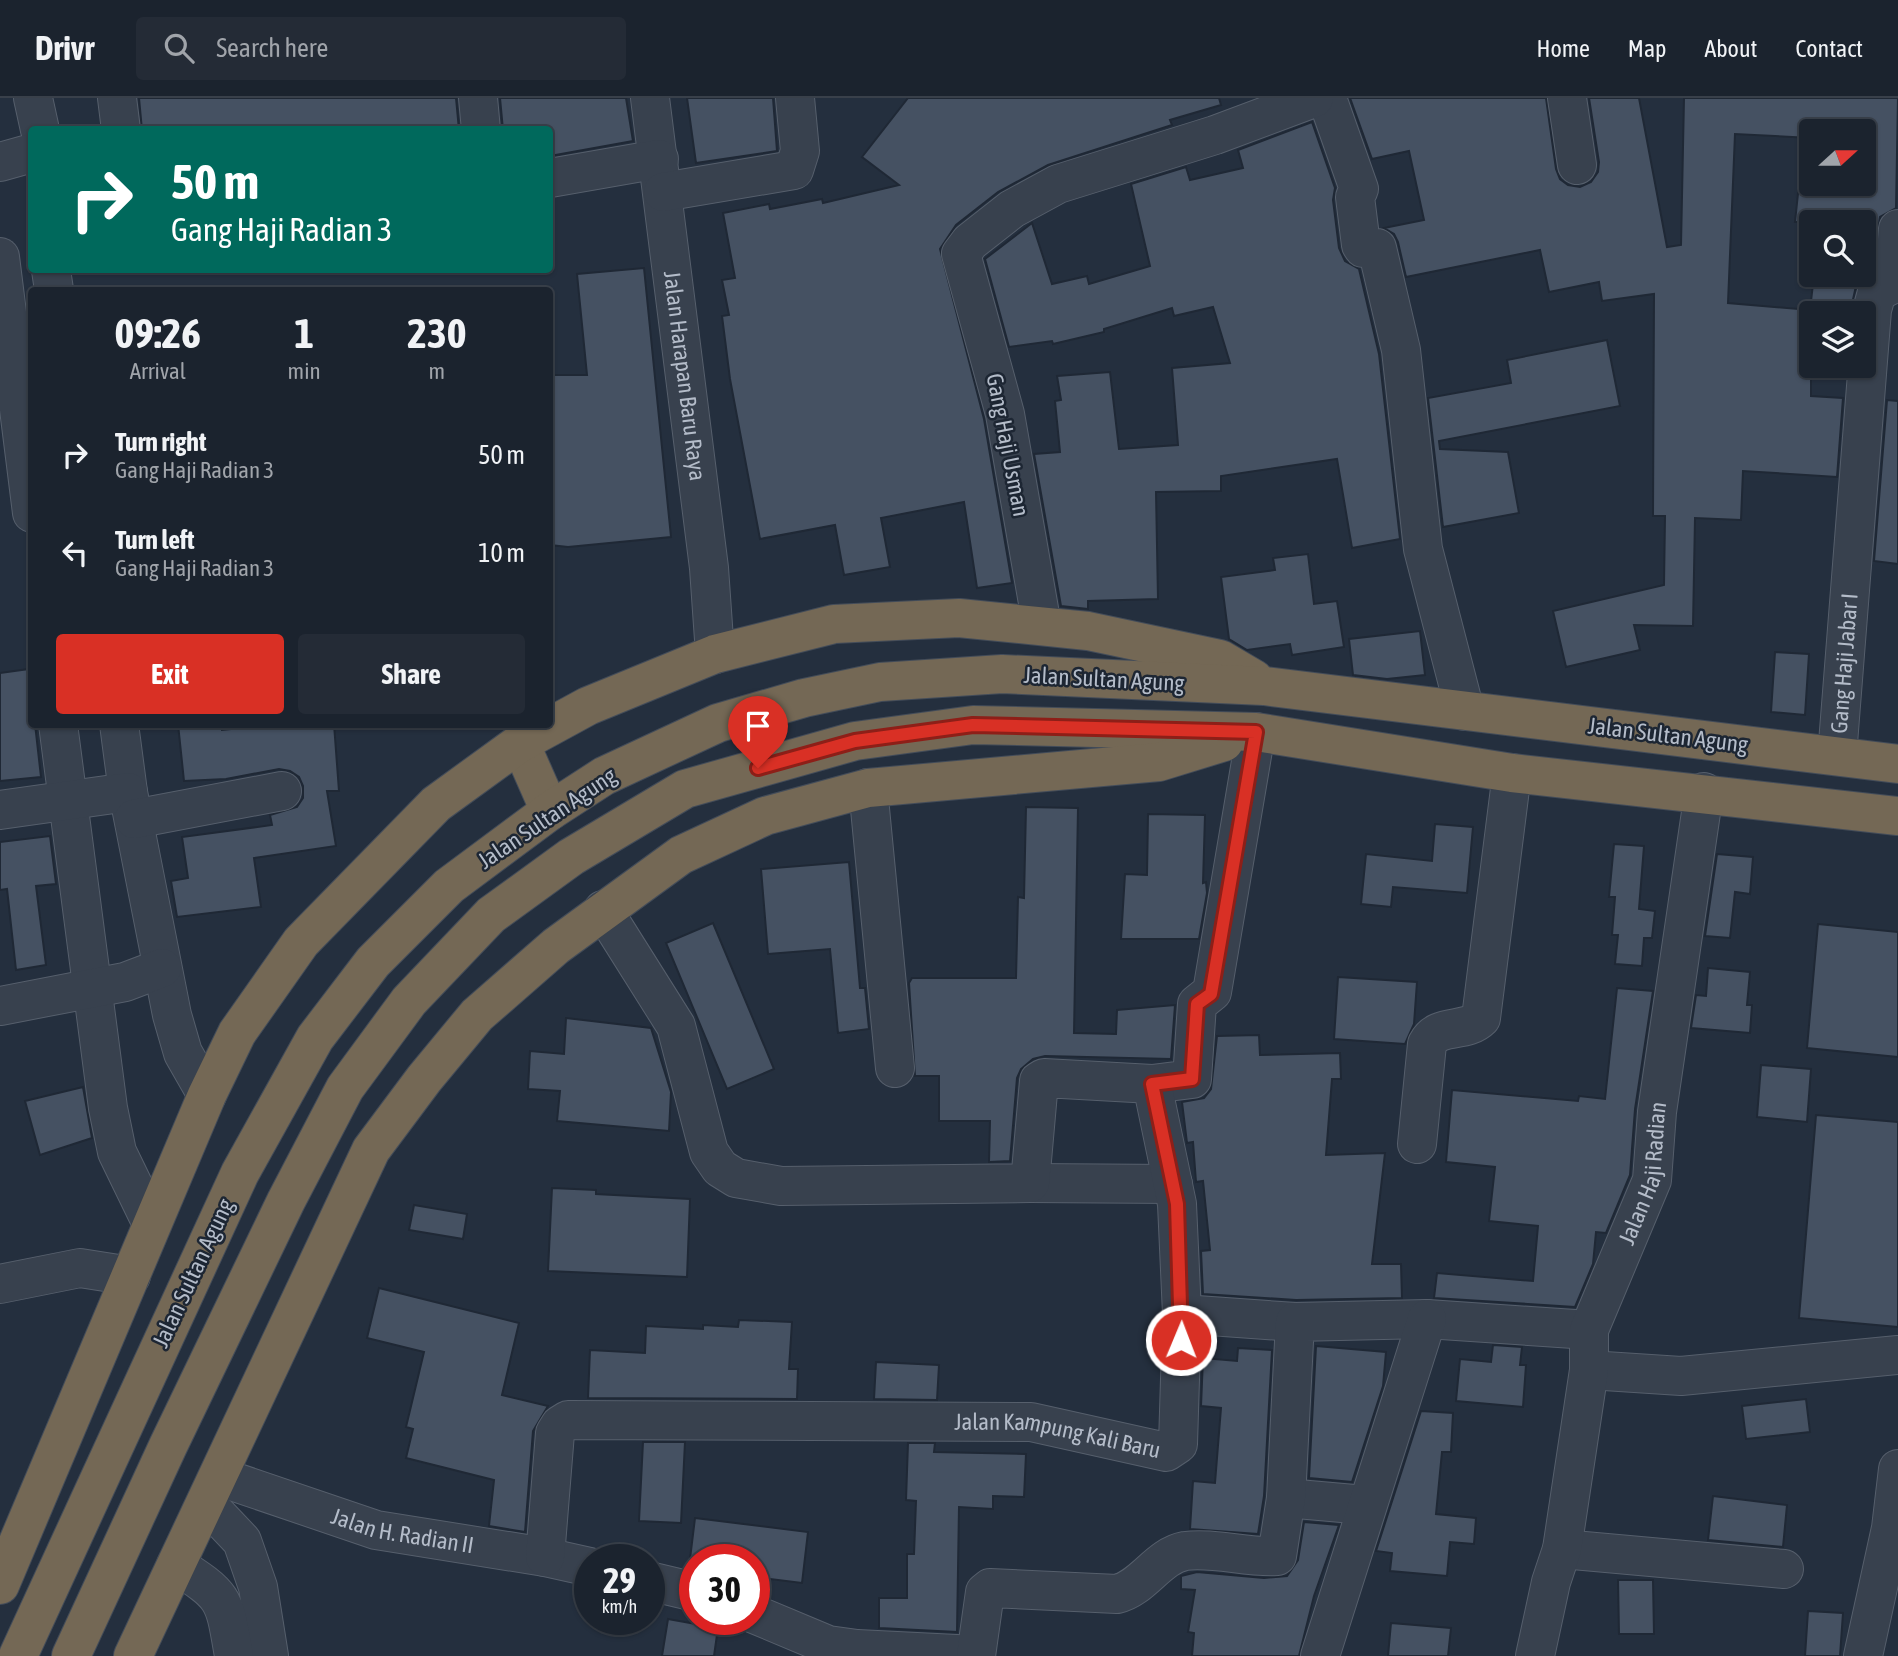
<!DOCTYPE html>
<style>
:root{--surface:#1b232e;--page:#242b36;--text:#f1f3f6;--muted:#a0a4aa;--line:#39404a;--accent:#d93025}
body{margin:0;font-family:"Asap Condensed",sans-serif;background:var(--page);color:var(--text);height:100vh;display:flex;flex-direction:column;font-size:26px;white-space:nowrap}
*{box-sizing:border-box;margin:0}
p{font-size:23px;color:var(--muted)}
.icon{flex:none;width:38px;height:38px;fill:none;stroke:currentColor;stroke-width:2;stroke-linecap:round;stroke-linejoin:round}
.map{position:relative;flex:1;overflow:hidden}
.drawer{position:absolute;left:28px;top:189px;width:525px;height:441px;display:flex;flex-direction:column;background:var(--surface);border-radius:7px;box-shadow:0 2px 5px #0004,0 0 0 2px var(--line)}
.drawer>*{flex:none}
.guide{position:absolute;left:28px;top:28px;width:525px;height:147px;border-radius:7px;box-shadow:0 2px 5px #0004,0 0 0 2px var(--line);background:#00695c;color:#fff;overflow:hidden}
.needle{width:46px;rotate:69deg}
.fabs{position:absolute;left:1799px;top:21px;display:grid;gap:14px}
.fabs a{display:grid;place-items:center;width:77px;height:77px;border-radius:7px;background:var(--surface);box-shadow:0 2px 5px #0004,0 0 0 2px var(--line);font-size:35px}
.speed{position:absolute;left:574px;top:1446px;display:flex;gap:14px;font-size:35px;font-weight:700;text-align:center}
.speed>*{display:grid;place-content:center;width:91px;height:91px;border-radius:50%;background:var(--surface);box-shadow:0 2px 5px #0004,0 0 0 2px var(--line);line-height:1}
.speed small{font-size:18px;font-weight:400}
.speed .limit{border:10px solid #d22;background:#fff;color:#111}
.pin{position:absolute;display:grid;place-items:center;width:60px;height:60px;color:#fff;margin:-72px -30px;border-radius:50% 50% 50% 0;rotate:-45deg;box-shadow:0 0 7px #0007}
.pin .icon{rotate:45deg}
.me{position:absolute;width:77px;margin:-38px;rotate:1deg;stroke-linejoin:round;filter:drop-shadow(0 0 5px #0008)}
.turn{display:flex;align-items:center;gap:24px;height:147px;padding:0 28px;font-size:32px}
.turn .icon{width:91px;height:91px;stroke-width:2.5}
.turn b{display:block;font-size:49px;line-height:60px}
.eta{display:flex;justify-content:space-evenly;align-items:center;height:119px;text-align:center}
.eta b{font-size:42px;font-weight:700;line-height:49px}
.primary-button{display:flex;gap:14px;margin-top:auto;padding:14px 28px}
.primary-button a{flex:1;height:80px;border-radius:7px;background:var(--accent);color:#fff;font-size:28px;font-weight:700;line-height:80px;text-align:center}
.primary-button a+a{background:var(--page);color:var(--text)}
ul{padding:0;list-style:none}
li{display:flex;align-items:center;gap:21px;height:98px;padding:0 28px}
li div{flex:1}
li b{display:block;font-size:26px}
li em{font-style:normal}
header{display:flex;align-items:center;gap:42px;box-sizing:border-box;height:98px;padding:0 35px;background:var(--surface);border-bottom:2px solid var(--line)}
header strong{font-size:33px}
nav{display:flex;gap:38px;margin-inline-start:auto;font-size:24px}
.search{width:490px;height:63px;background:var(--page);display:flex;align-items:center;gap:18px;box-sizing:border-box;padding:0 24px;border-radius:7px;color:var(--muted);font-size:26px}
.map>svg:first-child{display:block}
.building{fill:#455162;stroke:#1f2835;stroke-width:2}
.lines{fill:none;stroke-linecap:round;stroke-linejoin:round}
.minor-casing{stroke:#565f6c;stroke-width:40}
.highway-casing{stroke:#434c59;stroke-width:40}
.minor{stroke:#38414e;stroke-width:38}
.highway{stroke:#746855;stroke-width:38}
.route-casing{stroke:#8d1f18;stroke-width:18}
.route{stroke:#d93025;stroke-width:12}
.labels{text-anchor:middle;stroke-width:5;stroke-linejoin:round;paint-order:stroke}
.street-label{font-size:23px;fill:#b4bcc9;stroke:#1d2633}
</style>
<header>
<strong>Drivr</strong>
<div class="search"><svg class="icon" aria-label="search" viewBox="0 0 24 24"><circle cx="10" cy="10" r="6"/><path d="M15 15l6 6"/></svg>Search here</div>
<nav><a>Home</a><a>Map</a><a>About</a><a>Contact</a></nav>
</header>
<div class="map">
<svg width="1898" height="1558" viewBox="0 0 1898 1558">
<rect width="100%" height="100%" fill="#242f3e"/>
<!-- building -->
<g class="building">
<polygon points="139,0 456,0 459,32 142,32"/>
<polygon points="500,0 626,0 633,43 550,58 550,32 503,32"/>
<polygon points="687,0 773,0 777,53 696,65"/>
<polygon points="908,0 1219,0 1221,7 1170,22 1172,27 1048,67 998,94 956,127 940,151 984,321 1012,485 977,490 964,404 881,420 890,469 844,477 835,427 760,441 730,281 722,218 729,217 722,182 735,180 723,115 769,106 770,111 822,101 823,105 899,87 862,59"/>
<polygon points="1350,0 1546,0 1556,71 1560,81 1568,87 1580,89 1591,84 1598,74 1599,64 1589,0 1639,0 1667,149 1681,147 1684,0 1898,0 1896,110 1880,119 1874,158 1864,157 1864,124 1795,124 1799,86 1864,86 1864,33 1811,33 1811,40 1735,36 1728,205 1810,212 1814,177 1864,177 1856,188 1850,215 1811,215 1811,298 1843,300 1837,379 1743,373 1741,422 1695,420 1693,528 1634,527 1640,552 1566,569 1553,513 1664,487 1665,418 1653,418 1654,196 1602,203 1599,184 1549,194 1540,152 1406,179 1398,144 1394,136 1384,130 1424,122 1409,53 1372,61"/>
<polygon points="1312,24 1335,90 1333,102 1339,150 1345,163 1359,171 1379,256 1400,441 1352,450 1337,361 1221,378 1221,393 1156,394 1158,501 1088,503 1088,511 1061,508 1034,356 1060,354 1055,303 1061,302 1057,278 1110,274 1119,351 1178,347 1172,270 1230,265 1213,209 1174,218 1172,210 1104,231 1104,234 1053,246 1052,243 1009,249 985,161 1032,125 1052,186 1087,178 1089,186 1150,168 1131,86 1186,69 1190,82 1243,70 1238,52"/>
<polygon points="644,170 671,439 568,449 550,447 550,277 587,277 577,176"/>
<polygon points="1607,242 1620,308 1439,343 1440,351 1508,354 1519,415 1443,429 1428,300 1511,285 1507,262"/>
<polygon points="1887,302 1898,303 1898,466 1874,463"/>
<polygon points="1308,456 1314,506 1337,503 1344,549 1292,557 1290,546 1247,552 1229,541 1221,479 1275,472 1273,460"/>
<polygon points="1420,533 1425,577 1387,581 1353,577 1349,541"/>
<polygon points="1775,554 1809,556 1805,617 1771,614"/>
<polygon points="29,571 32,626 35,626 41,679 0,683 0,575"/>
<polygon points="178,626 221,626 222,632 281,626 334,626 339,693 327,693 336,748 254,760 261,809 177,819 171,783 188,780 182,739 272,727 270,717 297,709 303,700 303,688 299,679 290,673 279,671 226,681 184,683"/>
<polygon points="1026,709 1078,710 1074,935 1116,936 1117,912 1175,907 1171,961 1045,958 1033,961 1021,971 1017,980 1010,1063 989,1064 990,1023 939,1023 939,978 915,978 909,885 912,880 1016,880 1018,799 1024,800"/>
<polygon points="1148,716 1205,717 1203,785 1206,784 1207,795 1199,841 1121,841 1125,776 1147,777"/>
<polygon points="1435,726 1473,729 1467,795 1393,789 1391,809 1361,806 1366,756 1432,763"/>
<polygon points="50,738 56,786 36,788 46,867 16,872 7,791 0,792 0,744"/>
<polygon points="1614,746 1644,748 1639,811 1655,813 1652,840 1644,840 1642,868 1615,866 1618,837 1612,837 1615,799 1609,799"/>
<polygon points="1717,756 1753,759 1750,796 1735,794 1730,840 1705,838"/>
<polygon points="849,764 860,890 865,890 869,931 838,935 830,851 768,856 761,771"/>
<polygon points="713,825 774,971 727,991 666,845"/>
<polygon points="1818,826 1898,834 1898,959 1807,950"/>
<polygon points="1708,870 1750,874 1747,907 1752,907 1750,935 1691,930 1696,897 1706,898"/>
<polygon points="1338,879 1417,884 1414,926 1405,946 1334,941"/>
<polygon points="1617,890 1653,893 1635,1011 1630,1077 1606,1135 1596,1134 1593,1166 1575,1209 1434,1200 1437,1175 1533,1183 1538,1128 1489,1123 1495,1069 1446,1064 1452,992 1578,1003 1579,998 1605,1001"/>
<polygon points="566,920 651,930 671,994 669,1033 557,1023 560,993 528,991 530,953 564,956"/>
<polygon points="1259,937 1260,957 1340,955 1341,981 1332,981 1326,1057 1385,1055 1372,1166 1401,1166 1402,1200 1296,1202 1203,1196 1201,1153 1210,1152 1203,1083 1196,1084 1193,1044 1187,1045 1182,1004 1204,1000 1211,991 1217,938"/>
<polygon points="1761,967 1811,971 1807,1024 1757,1019"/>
<polygon points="83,989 92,1040 40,1057 25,1003"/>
<polygon points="1816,1017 1898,1024 1898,1229 1799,1220"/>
<polygon points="552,1090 596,1092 596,1096 690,1101 687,1179 548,1173"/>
<polygon points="414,1107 467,1116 463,1141 409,1132"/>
<polygon points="379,1190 519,1225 502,1297 548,1308 533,1333 525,1434 489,1428 494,1382 406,1360 413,1331 406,1329 424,1254 367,1240"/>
<polygon points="739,1222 792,1224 789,1271 798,1271 797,1301 588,1300 590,1252 645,1255 646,1228 703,1231 703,1227 738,1229"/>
<polygon points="1493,1247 1522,1249 1520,1267 1526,1267 1523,1309 1456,1303 1460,1261 1491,1264"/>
<polygon points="1316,1248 1386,1254 1383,1288 1352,1384 1309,1380"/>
<polygon points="1238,1250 1272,1252 1264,1398 1258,1436 1190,1431 1193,1383 1215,1385 1221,1310 1201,1308 1203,1260 1237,1263"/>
<polygon points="876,1264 939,1267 937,1302 874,1301"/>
<polygon points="1806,1301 1810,1334 1746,1341 1742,1308"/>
<polygon points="1421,1313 1453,1315 1451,1354 1442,1354 1436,1416 1476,1420 1474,1446 1450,1444 1447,1478 1390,1473 1392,1455 1376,1453"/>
<polygon points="643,1344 685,1344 681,1425 639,1423"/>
<polygon points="908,1345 935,1345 934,1354 1026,1356 1024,1399 993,1398 993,1411 959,1409 957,1534 879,1530 879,1500 907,1500 907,1456 914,1456 916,1403 906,1402"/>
<polygon points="1713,1398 1787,1407 1783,1449 1708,1442"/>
<polygon points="695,1420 808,1434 802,1485 754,1479 754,1461 690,1461"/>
<polygon points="1304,1424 1339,1427 1314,1498 1299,1558 1192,1558 1194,1535 1188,1534 1195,1492 1181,1491 1181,1478 1197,1474 1264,1480 1287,1478 1298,1462"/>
<polygon points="1618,1482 1653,1482 1654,1536 1619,1536"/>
<polygon points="1808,1513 1843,1515 1840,1558 1805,1558"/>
<polygon points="668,1521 718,1530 714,1558 662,1558"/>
<polygon points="1391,1525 1451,1530 1448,1558 1388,1558"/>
</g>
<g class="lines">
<defs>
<g id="minor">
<polyline points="33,0 40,32"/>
<polyline points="117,0 121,32"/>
<polyline points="478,0 481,32"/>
<path id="s1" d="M650,0L709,470L715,556"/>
<polyline points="1327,0 1359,91 1355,99 1361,147 1363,150 1377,150 1401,252 1423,451 1465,613"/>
<polyline points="1567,0 1577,67"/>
<polyline points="0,64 32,55"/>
<polyline points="550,80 659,61"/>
<polyline points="663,94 794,72 800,53 795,0"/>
<polyline points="0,159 32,415"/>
<polyline points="51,172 54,192"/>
<polyline points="1042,528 1005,316 961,156 970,144 1012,111 1058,86 1215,37 1314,0"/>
<polyline points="58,626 108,1010 117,1054 152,1126"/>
<polyline points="119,626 128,694 172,917 183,955 207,997"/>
<path id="s2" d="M1837,658L1872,212L1877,194L1893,186L1898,131"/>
<polyline points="868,690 895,970"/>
<polyline points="0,712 128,694"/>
<polyline points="134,721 282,693"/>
<polyline points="0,908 125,884 162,870"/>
<polyline points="1152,986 1192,981 1197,906 1212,894 1256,634"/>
<path d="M1417,1046L1427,946C1438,924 1465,936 1481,920L1512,675"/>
<polyline points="1030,1085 1173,1086"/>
<polyline points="0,1186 80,1170 131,1178"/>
<polyline points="1182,1216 1295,1224"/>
<polyline points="1589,1272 1681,1278 1898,1257"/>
<path id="s3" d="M220,1379L376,1432L545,1459L590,1469"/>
<polyline points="1286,1400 1365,1407"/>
<polyline points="206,1405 242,1443 258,1489 269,1558"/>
<polyline points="1562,1451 1784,1471"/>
<path id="s4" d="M545,1459L555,1335L560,1327L568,1322L1031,1324L1166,1354L1178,1346L1182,1216L1177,1106L1152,986L1044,980L1039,983L1030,1085L781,1088L736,1080L720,1070L709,1054L676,928L603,812"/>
<path d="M176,1467C226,1499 224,1500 234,1558"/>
<polyline points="649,1483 695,1494"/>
<polyline points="754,1516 828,1547 857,1551 976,1557"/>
<path d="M976,1558L985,1494L990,1490L1117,1496C1143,1490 1158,1458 1185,1453C1214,1449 1247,1460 1277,1458L1286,1400L1295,1224L1427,1221L1589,1232"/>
<polyline points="1320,1558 1427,1221"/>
<path id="s5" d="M1535,1558L1551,1484L1562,1451L1589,1272V1232L1652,1082L1657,1014L1704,694"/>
<polyline points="1863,1558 1891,1430 1898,1371"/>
</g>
<g id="highway">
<polyline points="520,645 550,713"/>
<polyline points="0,1487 207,997 237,935 301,844 436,706 520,645 588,608 715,556 834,526 959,520 1088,533 1220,561 1254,581"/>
<polyline points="18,1558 240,1075 315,940 373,864 449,788 550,713 604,678 718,625 804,600 880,584 1002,576 1264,588 1898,666"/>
<polyline points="71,1558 168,1348 286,1103 345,990 409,903 491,817 571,759 685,691 855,643 973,627 1256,634 1512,675 1898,718"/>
<polyline points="133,1558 371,1052 424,981 477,917 556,848 681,757 765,718 868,690 1159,664 1224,644"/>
</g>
</defs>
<!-- minor casing -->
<use href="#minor" class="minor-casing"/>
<!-- highway casing -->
<use href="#highway" class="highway-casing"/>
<!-- minor -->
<use href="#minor" class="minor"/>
<!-- highway -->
<use href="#highway" class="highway"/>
</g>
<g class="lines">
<defs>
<polyline id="route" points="758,670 855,643 973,627 1256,634 1211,896 1197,906 1192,981 1152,986 1177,1106 1181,1242"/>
</defs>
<!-- route casing -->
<use href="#route" class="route-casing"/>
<!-- route -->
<use href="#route" class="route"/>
</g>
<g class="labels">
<!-- street labels -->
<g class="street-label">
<text dy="8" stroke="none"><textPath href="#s1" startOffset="280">Jalan Harapan Baru Raya</textPath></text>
<text transform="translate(1008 347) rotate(79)" y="8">Gang Haji Usman</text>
<text dy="8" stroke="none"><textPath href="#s2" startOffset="93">Gang Haji Jabar I</textPath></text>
<text transform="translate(1104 581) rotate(3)" y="8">Jalan Sultan Agung</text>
<text transform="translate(1668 637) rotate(7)" y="8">Jalan Sultan Agung</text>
<text transform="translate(547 720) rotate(-34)" y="8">Jalan Sultan Agung</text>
<text dy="8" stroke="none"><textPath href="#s5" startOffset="499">Jalan Haji Radian</textPath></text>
<text transform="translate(193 1175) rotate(-65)" y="8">Jalan Sultan Agung</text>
<text dy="8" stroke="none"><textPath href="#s4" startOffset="634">Jalan Kampung Kali Baru</textPath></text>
<text dy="8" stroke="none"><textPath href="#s3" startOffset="191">Jalan H. Radian II</textPath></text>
</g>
</g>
</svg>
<div class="fabs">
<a><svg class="needle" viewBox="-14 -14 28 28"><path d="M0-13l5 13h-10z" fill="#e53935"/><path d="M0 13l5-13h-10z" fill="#a0a4aa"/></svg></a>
<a><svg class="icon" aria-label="search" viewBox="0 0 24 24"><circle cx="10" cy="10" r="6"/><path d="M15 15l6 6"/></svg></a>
<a><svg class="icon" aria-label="layers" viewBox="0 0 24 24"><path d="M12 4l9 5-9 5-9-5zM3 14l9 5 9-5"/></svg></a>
</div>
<div class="speed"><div>29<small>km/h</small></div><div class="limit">30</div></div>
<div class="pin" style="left:758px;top:670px;background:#d93025"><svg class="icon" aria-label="arrive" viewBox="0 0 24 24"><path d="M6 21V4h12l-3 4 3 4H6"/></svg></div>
<svg class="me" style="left:1181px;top:1242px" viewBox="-20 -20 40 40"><circle r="17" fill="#d93025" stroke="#fff" stroke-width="3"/><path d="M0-11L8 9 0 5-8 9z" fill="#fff"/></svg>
<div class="guide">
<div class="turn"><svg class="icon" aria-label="right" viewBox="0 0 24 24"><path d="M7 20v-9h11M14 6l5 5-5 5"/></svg><div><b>50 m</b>Gang Haji Radian 3</div></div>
</div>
<section class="drawer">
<div class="eta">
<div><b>09:26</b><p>Arrival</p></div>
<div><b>1</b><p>min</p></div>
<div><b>230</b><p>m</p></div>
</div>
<ul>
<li><svg class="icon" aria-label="right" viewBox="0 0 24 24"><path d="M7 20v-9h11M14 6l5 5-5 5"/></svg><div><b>Turn right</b><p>Gang Haji Radian 3</p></div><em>50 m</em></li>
<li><svg class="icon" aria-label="left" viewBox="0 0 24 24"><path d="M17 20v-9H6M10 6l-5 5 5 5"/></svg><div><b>Turn left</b><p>Gang Haji Radian 3</p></div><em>10 m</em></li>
</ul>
<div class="primary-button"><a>Exit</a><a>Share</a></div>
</section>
</div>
